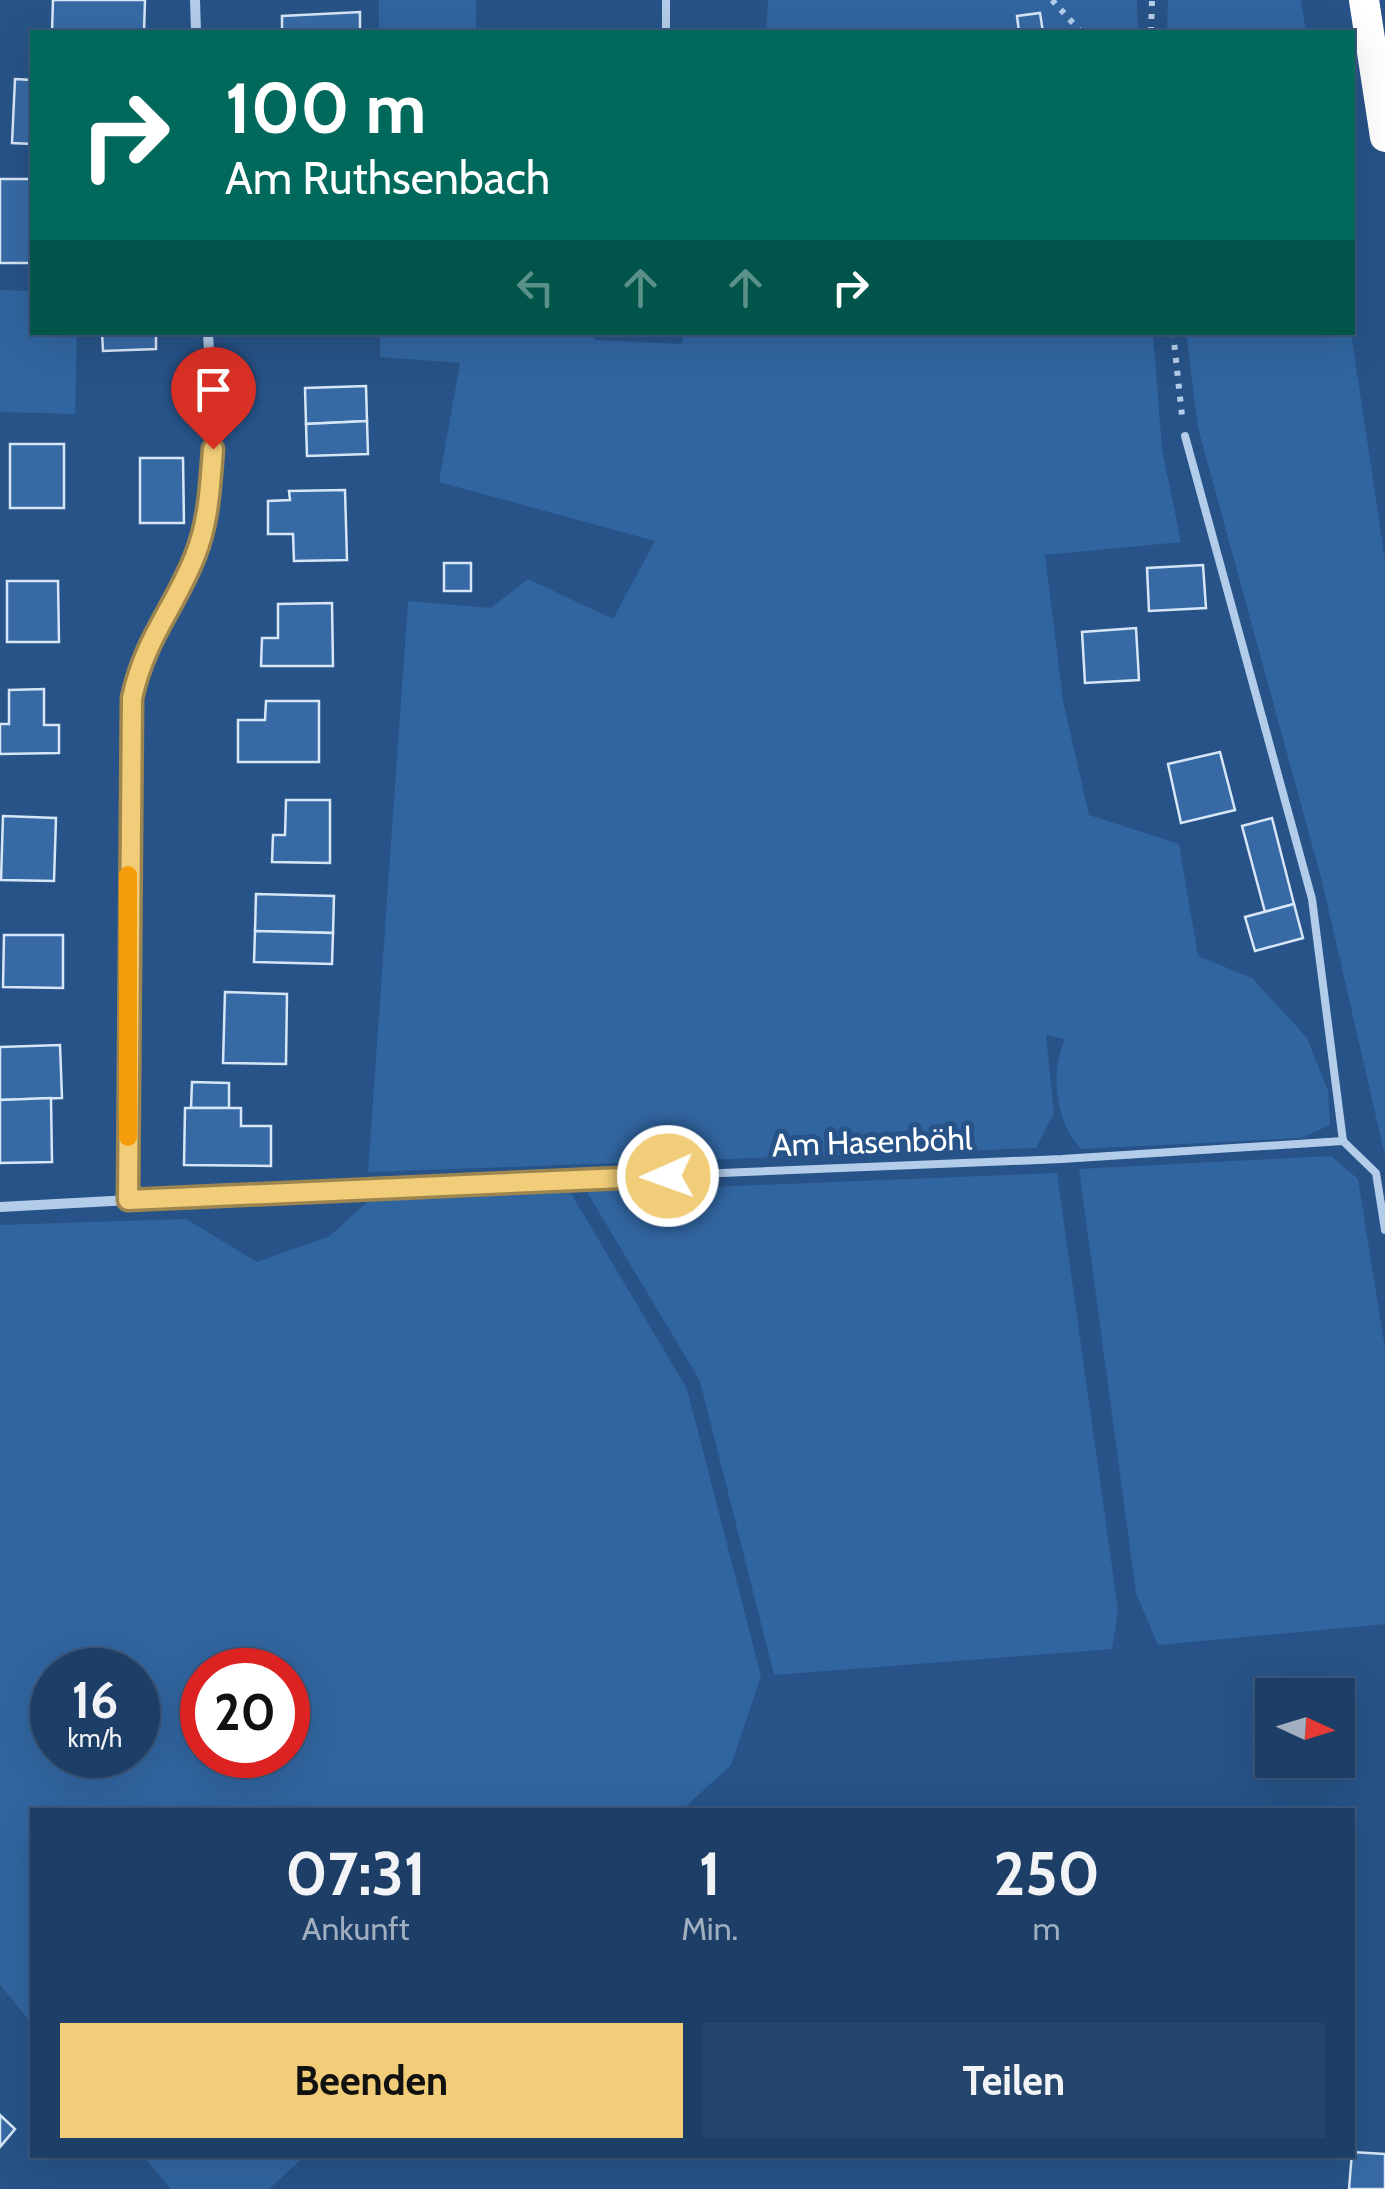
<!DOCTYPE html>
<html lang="de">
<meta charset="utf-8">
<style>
:root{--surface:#1d3e66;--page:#25456c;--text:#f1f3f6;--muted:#a0aebf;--line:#3b577a;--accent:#f1cd79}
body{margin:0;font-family:Cabin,sans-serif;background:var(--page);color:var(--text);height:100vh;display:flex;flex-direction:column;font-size:38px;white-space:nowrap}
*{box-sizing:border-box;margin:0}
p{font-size:32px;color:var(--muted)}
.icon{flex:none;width:55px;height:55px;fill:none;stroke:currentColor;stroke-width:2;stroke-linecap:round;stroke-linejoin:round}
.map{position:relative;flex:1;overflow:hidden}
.drawer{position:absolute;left:30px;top:1808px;width:1325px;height:350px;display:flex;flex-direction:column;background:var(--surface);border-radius:0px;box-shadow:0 10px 40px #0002,0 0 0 2px var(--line)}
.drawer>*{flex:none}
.guide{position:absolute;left:30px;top:30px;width:1325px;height:305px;border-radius:0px;box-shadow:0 10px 40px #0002,0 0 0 2px var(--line);background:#00695c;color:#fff;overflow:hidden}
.needle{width:65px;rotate:94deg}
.buttons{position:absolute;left:1255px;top:1678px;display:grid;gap:20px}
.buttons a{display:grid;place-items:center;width:100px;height:100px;border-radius:0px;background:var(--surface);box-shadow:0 10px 40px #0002,0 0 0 2px var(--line);font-size:50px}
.speed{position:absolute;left:30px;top:1648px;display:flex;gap:20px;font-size:50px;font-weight:700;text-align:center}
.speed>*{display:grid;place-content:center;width:130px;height:130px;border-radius:50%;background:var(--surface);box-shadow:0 10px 40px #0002,0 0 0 2px var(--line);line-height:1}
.speed small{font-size:25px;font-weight:400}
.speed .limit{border:15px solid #d22;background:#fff;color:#111}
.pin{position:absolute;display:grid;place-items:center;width:85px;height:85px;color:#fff;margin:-102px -42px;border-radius:50% 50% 50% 0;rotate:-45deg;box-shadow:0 0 10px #0007}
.pin .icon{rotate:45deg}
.me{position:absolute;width:110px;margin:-55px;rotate:268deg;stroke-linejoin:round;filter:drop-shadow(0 0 8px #0008)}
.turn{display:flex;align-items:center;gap:35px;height:210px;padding:0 30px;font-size:45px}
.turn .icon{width:130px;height:130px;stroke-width:2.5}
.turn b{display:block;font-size:70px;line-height:85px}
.lanes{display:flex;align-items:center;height:95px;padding:0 30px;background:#0003;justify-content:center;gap:50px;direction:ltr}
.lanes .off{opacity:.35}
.eta{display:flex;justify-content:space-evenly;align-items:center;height:170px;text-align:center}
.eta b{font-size:60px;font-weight:700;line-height:70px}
.button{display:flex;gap:20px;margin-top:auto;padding:20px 30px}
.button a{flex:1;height:115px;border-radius:0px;background:var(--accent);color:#111;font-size:40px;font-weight:700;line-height:115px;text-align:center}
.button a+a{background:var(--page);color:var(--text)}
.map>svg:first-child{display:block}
.green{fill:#3165a0;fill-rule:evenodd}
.building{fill:#376aa5;stroke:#d7e6f7;stroke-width:2.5}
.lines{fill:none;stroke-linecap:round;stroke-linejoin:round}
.path{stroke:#b3cce9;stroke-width:6;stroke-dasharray:5 8;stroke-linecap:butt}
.lane{stroke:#b3cce9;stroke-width:8}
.street{stroke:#b3cce9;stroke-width:10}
.highway{stroke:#fff;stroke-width:30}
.route-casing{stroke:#9d854f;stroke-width:25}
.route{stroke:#f1cd79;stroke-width:18}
.slow{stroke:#f59e0b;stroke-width:18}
.labels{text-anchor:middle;stroke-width:10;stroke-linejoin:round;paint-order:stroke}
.street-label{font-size:32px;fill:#fff;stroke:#275388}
</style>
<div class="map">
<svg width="1385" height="2189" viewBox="0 0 1385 2189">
<rect width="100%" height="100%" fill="#275388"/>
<!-- green -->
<g class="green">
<rect x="379" y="0" width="97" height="32"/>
<polygon points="768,0 1137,0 1138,32 766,32"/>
<polygon points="1168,0 1301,0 1306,32 1167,32"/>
<polygon points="0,290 32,291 32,332 77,333 75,414 0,412"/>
<path d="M594,332V340L682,344L683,332L1153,333L1162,449L1181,542L1045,555L1063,701L1089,815L1179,844L1198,956L1252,978L1307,1038L1328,1091L1330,1125L1301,1138L1081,1149C1055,1122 1050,1072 1065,1039L1046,1035L1054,1113L1036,1148L368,1172L408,601L491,608L528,579L613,619L655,541L439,482L460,363L380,357V333Z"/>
<polygon points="1186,333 1351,333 1385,560 1385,1156 1322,881 1198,428"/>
<polygon points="1331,1156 1358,1179 1385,1349 1385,1624 1158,1645 1136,1593 1079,1169"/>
<polygon points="1057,1173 1118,1610 1112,1649 774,1675 700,1381 587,1192"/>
<path d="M569,1190L687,1389L761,1676L731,1765L682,1810H32V2024L0,1985V1225L186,1219L257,1262L330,1236L370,1199ZM52,1670H138V1755H52ZM202,1670H288V1755H202Z"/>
<polygon points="142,2155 306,2155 269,2189 171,2189"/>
</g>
<!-- building -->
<g class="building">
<polygon points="53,0 145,0 144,32 52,32"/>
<polygon points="360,12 360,32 282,32 282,16"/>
<polygon points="1040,13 1043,32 1019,32 1017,16"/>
<polygon points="15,79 32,80 32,144 12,143"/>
<rect x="0" y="179" width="32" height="84"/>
<polygon points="102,332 156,332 156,349 103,351"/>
<polygon points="366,386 367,421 306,424 305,388"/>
<polygon points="367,421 368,454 307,456 306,424"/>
<rect x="10" y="444" width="54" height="64"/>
<polygon points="140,458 183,458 184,523 140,523"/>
<polygon points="345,490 347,560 294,561 293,534 268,534 268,501 290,500 289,491"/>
<rect x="444" y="563" width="27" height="28"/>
<polygon points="1203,565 1206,608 1149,611 1147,568"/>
<polygon points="7,581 58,581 59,642 7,642"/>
<polygon points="332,603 333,666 261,666 262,638 278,638 278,604"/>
<polygon points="1136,628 1139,680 1085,683 1082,632"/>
<polygon points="44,689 44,725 59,725 59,753 0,754 0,724 9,724 9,690"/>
<polygon points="266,701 319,701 319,762 238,762 238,720 265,720"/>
<polygon points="1220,752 1235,810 1181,823 1168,764"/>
<polygon points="286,800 330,800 330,863 272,862 273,835 285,835"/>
<polygon points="3,816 56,818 54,881 1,880"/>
<polygon points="1272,818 1294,904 1265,912 1242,826"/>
<polygon points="256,894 334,896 333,933 255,931"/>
<polygon points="1294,904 1303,938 1255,951 1245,917"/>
<polygon points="255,931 333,933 332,964 254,962"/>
<polygon points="4,935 63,935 63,988 3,987"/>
<polygon points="225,992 287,994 286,1064 223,1063"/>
<polygon points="60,1045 62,1098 0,1100 0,1047"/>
<polygon points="192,1082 229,1083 229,1108 191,1108"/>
<polygon points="51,1098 52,1162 0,1163 0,1100"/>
<polygon points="185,1108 241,1108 241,1126 271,1126 271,1166 184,1165"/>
<polygon points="0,2115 15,2129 0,2147"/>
<polygon points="1352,2152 1385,2154 1385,2189 1349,2189"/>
</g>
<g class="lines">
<!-- path -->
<g class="path">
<polyline points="1052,0 1081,32"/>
<polyline points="1151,32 1152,0"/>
<polyline points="1173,332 1182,416"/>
</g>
<!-- lane -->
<g class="lane">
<polyline points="666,32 666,0"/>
<polyline points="1185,436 1312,899 1343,1141"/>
<polyline points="1343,1141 1376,1173 1385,1230"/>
<polyline points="353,1188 1062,1159 1343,1141"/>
</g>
<!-- street -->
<g class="street">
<polyline points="195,0 196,32"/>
<path d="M128,1200L132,698C145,640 170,611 194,559C224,490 211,406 208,332"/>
<polyline points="0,1207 353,1188"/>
</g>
<!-- highway -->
<polyline class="highway" points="1364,0 1385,137"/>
</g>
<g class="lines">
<defs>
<path id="route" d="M213,449C210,486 209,521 195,556C174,609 145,638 132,698L128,1200L668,1176"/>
</defs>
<!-- route casing -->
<use href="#route" class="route-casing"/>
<!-- route -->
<use href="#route" class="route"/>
<!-- slow -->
<polyline class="slow" points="128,1137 128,875"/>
</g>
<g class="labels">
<!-- street labels -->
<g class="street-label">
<text transform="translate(872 1142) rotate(-2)" y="11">Am Hasenböhl</text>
</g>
</g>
</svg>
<div class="buttons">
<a><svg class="needle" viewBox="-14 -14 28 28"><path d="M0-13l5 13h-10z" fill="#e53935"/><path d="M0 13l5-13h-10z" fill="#a0aebf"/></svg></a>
</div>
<div class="speed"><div>16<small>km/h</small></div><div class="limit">20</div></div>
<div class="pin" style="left:213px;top:449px;background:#d93025"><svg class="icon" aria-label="arrive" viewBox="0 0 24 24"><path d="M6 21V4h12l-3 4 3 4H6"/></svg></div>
<svg class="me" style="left:668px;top:1176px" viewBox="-20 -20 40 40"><circle r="17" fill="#f1cd79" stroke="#fff" stroke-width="3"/><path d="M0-11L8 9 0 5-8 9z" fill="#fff"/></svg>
<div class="guide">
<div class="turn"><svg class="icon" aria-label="right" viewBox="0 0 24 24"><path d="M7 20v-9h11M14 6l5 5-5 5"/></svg><div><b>100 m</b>Am Ruthsenbach</div></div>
<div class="lanes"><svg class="icon off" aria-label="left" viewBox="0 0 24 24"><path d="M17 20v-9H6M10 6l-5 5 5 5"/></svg><svg class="icon off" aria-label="ahead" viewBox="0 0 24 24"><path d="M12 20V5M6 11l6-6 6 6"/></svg><svg class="icon off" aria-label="ahead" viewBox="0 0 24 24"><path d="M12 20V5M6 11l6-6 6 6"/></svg><svg class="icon" aria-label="right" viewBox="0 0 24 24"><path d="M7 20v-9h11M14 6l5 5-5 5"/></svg></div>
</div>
<section class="drawer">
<div class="eta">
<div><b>07:31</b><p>Ankunft</p></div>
<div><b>1</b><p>Min.</p></div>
<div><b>250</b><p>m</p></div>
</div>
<div class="button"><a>Beenden</a><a>Teilen</a></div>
</section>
</div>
